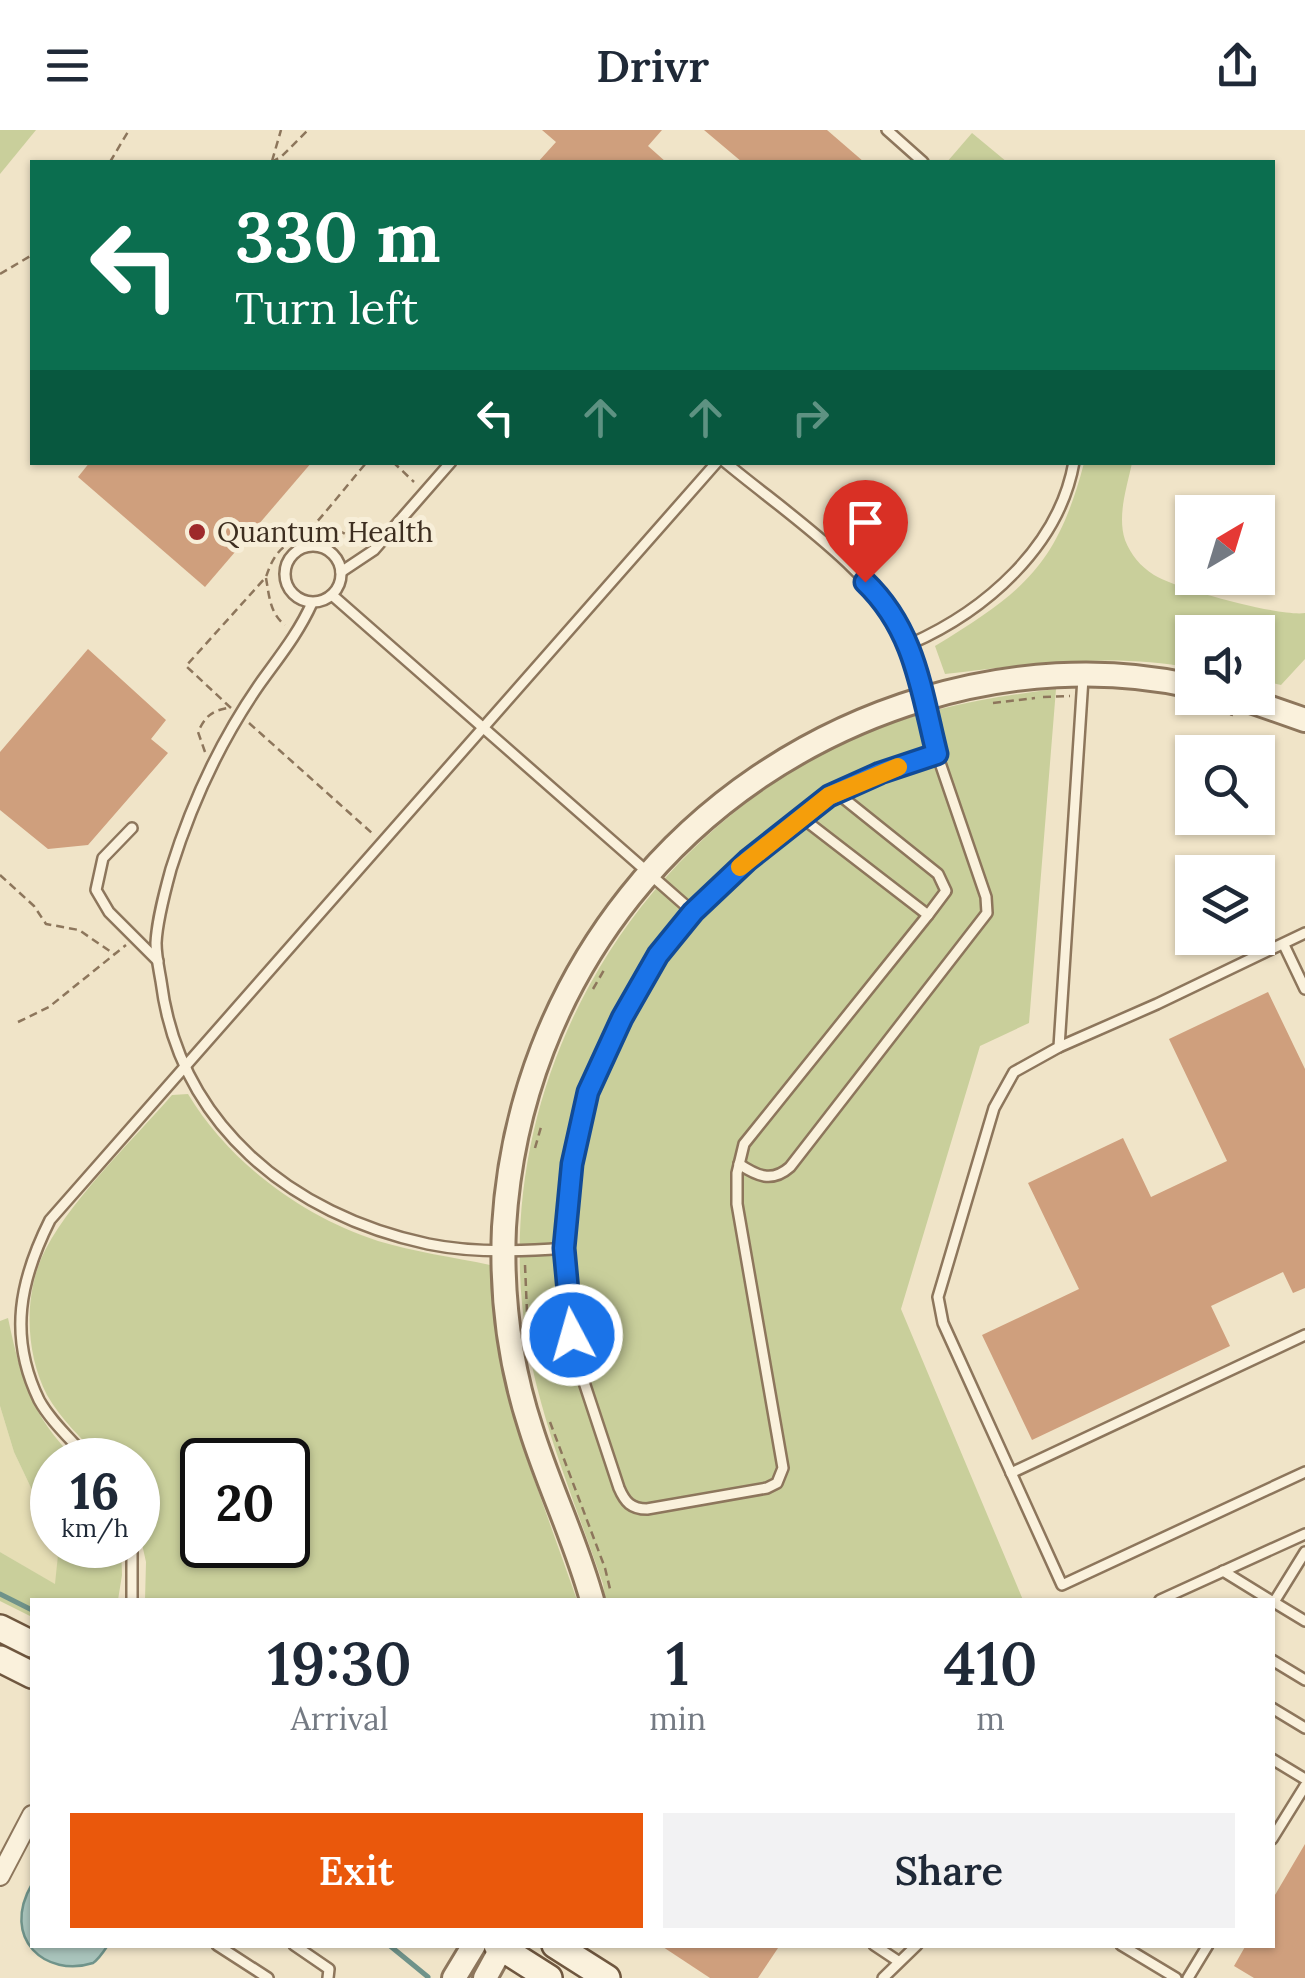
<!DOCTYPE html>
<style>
:root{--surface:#fff;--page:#f2f2f3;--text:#1f2937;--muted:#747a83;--accent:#ea580c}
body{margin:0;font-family:Lora,serif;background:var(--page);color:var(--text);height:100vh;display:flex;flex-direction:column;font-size:38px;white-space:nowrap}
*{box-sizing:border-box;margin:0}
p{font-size:32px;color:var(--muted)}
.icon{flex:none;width:55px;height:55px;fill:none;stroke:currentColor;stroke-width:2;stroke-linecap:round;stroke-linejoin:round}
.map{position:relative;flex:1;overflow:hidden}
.side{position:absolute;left:30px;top:1468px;width:1245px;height:350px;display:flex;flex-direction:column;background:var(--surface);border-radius:0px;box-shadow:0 2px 8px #0004}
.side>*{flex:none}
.guide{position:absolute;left:30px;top:30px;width:1245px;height:305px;border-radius:0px;box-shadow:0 2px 8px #0004;background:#0b6e4f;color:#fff;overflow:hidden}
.needle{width:65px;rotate:38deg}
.controls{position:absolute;left:1175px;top:365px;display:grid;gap:20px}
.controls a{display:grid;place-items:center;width:100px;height:100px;border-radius:0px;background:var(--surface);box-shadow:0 2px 8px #0004;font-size:50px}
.speed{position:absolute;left:30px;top:1308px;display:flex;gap:20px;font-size:50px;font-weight:700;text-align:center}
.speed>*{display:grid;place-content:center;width:130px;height:130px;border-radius:50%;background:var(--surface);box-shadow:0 2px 8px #0004;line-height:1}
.speed small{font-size:25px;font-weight:400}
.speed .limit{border:5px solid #111;border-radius:15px;background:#fff;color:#111}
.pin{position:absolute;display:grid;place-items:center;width:85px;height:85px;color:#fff;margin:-102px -42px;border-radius:50% 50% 50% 0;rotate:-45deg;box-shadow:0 0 10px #0007}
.pin .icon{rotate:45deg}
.me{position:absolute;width:110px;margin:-55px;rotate:354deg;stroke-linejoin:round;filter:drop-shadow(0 0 8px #0008)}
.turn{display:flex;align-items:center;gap:35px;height:210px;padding:0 40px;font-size:45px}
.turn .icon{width:130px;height:130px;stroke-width:2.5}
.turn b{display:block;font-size:70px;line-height:85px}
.lanes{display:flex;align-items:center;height:95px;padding:0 40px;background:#0003;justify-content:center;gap:50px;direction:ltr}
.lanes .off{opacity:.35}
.eta{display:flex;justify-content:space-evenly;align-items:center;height:170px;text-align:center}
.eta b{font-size:60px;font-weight:600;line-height:70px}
.button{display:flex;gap:20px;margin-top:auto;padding:20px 40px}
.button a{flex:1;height:115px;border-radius:0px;background:var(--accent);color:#fff;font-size:40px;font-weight:600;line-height:115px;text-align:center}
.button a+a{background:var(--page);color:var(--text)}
header{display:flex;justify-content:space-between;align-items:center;height:130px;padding:0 40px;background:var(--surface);font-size:45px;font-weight:600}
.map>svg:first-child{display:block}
.farmland{fill:#e6deb5}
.green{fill:#c9cf9b;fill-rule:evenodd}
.water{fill:#a9c4bc;stroke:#6f938a;stroke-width:2.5}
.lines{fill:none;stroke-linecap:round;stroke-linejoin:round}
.stream{stroke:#6f938a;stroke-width:5}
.building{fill:#cf9f7d}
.service-casing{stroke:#8d765c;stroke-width:14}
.minor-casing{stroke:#8d765c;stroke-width:22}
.tertiary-casing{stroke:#8d765c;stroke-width:28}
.secondary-casing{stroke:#6f573f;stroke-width:30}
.path{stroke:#8d765c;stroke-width:2.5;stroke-dasharray:8 5;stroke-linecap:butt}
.service{stroke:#faf1dc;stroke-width:9}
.minor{stroke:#faf1dc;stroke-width:18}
.tertiary{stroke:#faf1dc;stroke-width:22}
.secondary{stroke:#faf1dc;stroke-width:25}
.route-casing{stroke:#114b97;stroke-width:25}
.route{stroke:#1a73e8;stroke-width:18}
.slow{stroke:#f59e0b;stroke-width:18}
.poi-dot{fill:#9e2a2b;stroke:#f7eed8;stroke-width:4}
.labels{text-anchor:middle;stroke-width:10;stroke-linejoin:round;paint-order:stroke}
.poi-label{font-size:28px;fill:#3d2e20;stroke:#f7eed8;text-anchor:start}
</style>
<header><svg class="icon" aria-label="menu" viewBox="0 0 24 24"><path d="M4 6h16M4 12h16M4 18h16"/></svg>Drivr<svg class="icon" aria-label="share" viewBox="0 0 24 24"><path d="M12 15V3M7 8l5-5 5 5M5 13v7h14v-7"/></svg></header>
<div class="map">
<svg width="1305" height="1848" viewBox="0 0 1305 1848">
<rect width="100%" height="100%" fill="#f0e4c8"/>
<!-- farmland -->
<polygon class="farmland" points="0,1276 14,1322 52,1402 52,1415 59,1416 56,1455 0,1422"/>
<!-- green -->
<g class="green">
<polygon points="0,0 36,0 0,44"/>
<polygon points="972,3 1007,32 947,32"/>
<path d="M1084,333H1132C1127,357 1117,385 1125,410C1131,425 1140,436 1154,445C1177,459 1280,487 1305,483V529L1281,555L1258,550V502H1192V538C1111,522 1026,535 945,544L935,516C1023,462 1057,436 1084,333Z"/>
<path d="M1056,559L1029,893L980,916L901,1179L1023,1470H605L603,1454C568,1352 523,1252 520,1142C512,912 654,693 865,604C926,578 991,567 1056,559Z"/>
<path d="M188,964C229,1032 301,1086 378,1111C414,1122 453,1127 490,1135L499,1226L523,1318L577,1470H145L146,1432L138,1396V1330H101C82,1308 61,1290 47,1265C26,1225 24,1170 41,1129C64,1076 133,1010 172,965ZM202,1330H288V1415H202Z"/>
<path d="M8,1188C21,1249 31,1285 76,1330H52V1402L14,1322L0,1276V1191Z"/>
<polygon points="59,1415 121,1415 122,1445 118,1470 32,1470 32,1487 0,1471 0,1422 55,1454"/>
</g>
<!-- water -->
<path class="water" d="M32,1754V1815H108C104,1821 99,1829 93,1833C46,1848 0,1809 32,1754Z"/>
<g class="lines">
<!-- stream -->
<g class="stream">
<polyline points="0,1464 32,1480"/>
<polyline points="389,1815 428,1847"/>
</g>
</g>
<!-- building -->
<g class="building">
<polygon points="542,0 662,0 648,16 666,32 538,32 556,12"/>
<polygon points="704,0 827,0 864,32 742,32"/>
<polygon points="90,332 312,332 205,457 78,347"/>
<polygon points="88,519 166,590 151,609 168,623 88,715 48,719 0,680 0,622"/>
<polygon points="1268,862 1305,939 1305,1158 1293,1163 1283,1142 1211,1176 1230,1216 1032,1310 982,1205 1079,1159 1028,1053 1123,1008 1151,1067 1227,1031 1169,909"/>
<polygon points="1305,1714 1305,1848 1254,1848 1234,1836 1246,1815 1272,1815 1272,1770"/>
<polygon points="660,1815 780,1815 758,1848 710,1848"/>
</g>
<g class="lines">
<defs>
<g id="service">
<polyline points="887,0 923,32"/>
<circle cx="313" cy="444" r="28"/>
<polyline points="341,442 374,420 451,332"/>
<path d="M332,465L693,782C736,742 778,696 829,667C862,647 901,636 937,624C930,593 921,536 908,511C873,439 786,383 725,332"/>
<path d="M312,473C298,504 279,527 259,555C221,610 191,675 171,739C165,761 157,790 156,813C156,826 159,839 161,851C179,994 291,1085 428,1114C472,1123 519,1122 564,1118C569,1090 568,1063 571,1035C583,942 636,853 693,782"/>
<path d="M910,514C985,481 1059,417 1074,332"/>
<polyline points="1083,548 1059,917 1014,942 994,978 938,1167 943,1193 1062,1455 1305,1342"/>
<polyline points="837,663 938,744 946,761 928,785"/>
<polyline points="132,698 103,728 96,760 109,782 158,831"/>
<polyline points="1284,815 1305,859"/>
<polyline points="1059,917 1157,874 1305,803"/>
<path d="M739,1034C757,1046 772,1053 790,1037L987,783L986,767L937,624"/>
<path d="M564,1118L577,1231L619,1358C625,1372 631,1379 647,1379L767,1358L777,1353L783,1338L737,1074V1043L744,1014L928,785L801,687"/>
<path d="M89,1330C73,1311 51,1292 39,1270C8,1206 20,1150 50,1090L717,332"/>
<polyline points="1011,1343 1305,1205"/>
<polyline points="1223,1441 1270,1470"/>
<polyline points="132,1470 132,1415"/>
<polyline points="1160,1470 1305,1404"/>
<polyline points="1272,1471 1305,1491"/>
<polyline points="1274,1472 1305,1422"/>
<polyline points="1272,1530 1305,1550"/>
<polyline points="1272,1578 1305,1598"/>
<polyline points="1272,1629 1305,1649"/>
<polyline points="1272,1709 1305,1656"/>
<polyline points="217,1815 268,1848"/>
<polyline points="294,1815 329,1839 328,1848"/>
<polyline points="874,1815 898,1831"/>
<polyline points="1121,1815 1176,1848"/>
<polyline points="883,1848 917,1815"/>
<polyline points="1188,1848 1208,1815"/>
</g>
<polyline id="minor" points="0,1746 32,1685"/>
<g id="tertiary">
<polyline points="1242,568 1305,590"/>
<path d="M592,1470C576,1411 549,1357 531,1299C510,1235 501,1165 504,1097C519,847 685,641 923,569C1009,543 1104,536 1192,556"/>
<polyline points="454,1848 474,1815"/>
<polyline points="485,1848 503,1815"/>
</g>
<g id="secondary">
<polyline points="0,1498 32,1514"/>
<polyline points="0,1529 32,1545"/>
<polyline points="497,1815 549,1848"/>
<polyline points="555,1815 607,1848"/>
</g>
</defs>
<!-- service casing -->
<use href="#service" class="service-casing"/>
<!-- minor casing -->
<use href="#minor" class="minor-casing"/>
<!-- tertiary casing -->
<use href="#tertiary" class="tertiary-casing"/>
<!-- secondary casing -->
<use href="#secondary" class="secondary-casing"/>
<!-- path -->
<g class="path">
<polyline points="272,31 281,0"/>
<polyline points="110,32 129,0"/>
<polyline points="271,32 281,27 308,0"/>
<polyline points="0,144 32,125"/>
<polyline points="393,332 414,352"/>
<polyline points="312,398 332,398 361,411"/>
<path d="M266,448C269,465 270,484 285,495"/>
<polyline points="1043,567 1070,566"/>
<polyline points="993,573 1035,568"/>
<polyline points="1192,576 1233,585"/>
<path d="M231,578L186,536L266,447C278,410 291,417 314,395C332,375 349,353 367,332"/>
<polyline points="249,593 373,704"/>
<path d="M205,622L198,602C205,587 211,581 227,578"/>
<polyline points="0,745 34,776 46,794 79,800 114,824"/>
<polyline points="593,859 604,840"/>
<polyline points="18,892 49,877 126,815"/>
<polyline points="535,1018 541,997"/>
<polyline points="525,1135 527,1182"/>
<polyline points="530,1205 537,1241"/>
<polyline points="550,1292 605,1438 610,1459"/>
</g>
<!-- service -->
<use href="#service" class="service"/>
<!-- minor -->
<use href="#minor" class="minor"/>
<!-- tertiary -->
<use href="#tertiary" class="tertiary"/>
<!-- secondary -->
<use href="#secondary" class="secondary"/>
</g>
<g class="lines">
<defs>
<path id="route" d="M572,1205L564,1118L572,1034L588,962L622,888L658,825L693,782L748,730L829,666L880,643L937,624C921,560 915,500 865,452"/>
</defs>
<!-- route casing -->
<use href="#route" class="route-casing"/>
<!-- route -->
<use href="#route" class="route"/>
<!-- slow -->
<polyline class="slow" points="740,737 829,666 898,637"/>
</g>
<!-- markers -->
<circle class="poi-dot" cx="197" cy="402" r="10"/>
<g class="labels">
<!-- poi labels -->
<g class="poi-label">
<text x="217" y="412">Quantum Health</text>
</g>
</g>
</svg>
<div class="controls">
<a><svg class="needle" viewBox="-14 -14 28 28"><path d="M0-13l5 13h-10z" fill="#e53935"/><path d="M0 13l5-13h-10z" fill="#747a83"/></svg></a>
<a><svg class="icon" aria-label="sound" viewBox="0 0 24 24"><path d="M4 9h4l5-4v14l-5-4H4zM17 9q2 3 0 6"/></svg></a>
<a><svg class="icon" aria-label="search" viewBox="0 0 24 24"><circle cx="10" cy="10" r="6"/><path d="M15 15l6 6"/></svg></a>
<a><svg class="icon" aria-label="layers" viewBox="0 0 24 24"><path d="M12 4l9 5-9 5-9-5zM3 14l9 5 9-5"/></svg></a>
</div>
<div class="speed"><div>16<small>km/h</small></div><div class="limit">20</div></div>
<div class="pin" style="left:865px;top:452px;background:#d93025"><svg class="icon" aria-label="arrive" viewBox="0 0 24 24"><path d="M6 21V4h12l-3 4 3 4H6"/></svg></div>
<svg class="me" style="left:572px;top:1205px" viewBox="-20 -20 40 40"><circle r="17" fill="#1a73e8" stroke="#fff" stroke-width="3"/><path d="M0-11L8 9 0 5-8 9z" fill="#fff"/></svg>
<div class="guide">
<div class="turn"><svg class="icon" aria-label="left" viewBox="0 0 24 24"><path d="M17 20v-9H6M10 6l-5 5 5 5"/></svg><div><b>330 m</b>Turn left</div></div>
<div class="lanes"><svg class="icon" aria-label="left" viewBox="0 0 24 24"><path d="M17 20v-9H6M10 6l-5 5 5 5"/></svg><svg class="icon off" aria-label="ahead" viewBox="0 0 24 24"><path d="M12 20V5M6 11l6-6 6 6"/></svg><svg class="icon off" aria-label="ahead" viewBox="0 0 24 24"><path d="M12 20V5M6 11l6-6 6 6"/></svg><svg class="icon off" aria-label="right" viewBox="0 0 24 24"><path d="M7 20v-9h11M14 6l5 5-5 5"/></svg></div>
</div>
<section class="side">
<div class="eta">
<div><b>19:30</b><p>Arrival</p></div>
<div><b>1</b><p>min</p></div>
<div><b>410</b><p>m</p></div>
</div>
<div class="button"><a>Exit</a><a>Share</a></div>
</section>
</div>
